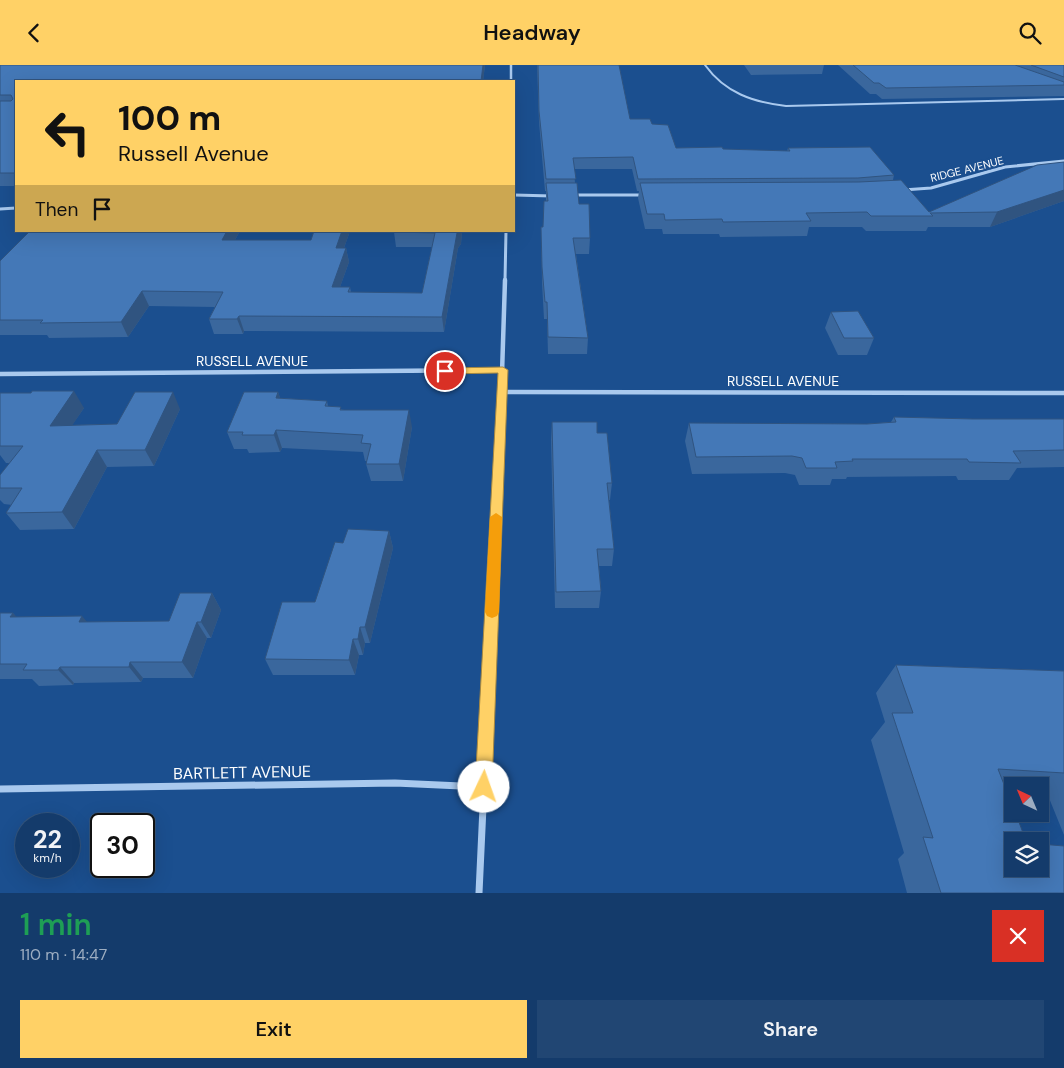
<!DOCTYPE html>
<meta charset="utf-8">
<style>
:root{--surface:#143b6b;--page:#214673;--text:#f1f3f6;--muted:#9dadc1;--line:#33557e;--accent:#ffd166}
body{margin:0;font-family:"DM Sans",sans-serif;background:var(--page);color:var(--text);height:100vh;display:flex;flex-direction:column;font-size:19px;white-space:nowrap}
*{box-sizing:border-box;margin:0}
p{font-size:16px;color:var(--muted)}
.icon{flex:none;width:28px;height:28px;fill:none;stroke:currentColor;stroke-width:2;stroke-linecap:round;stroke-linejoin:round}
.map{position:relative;height:828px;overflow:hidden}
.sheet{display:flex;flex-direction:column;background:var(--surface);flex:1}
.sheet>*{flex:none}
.hud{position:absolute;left:15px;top:15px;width:500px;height:152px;border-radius:0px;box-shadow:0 5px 20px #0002,0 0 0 1px var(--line);background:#ffd166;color:#111;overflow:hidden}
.needle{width:32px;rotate:316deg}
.tools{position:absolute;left:1004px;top:712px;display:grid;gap:10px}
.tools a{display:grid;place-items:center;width:45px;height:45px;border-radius:0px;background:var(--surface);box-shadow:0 5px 20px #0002,0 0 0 1px var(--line);font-size:25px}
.speed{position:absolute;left:15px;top:748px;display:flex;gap:10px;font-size:25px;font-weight:700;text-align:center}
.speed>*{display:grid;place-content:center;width:65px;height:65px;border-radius:50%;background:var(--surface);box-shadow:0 5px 20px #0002,0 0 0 1px var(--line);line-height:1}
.speed small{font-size:12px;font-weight:400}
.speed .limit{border:2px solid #111;border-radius:8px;background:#fff;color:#111}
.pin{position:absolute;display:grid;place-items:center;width:42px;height:42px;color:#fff;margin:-21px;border:2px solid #fff;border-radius:50%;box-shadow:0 1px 5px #0007}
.me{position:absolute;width:55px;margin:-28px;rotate:3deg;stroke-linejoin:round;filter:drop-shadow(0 0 4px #0008)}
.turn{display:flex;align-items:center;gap:18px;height:105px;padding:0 20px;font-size:22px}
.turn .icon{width:65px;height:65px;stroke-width:2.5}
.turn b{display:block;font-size:35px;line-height:42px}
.then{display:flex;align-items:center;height:48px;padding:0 20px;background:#0003;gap:10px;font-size:19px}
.round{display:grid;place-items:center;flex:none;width:52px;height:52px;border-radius:0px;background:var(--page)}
.overview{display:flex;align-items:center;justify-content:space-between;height:85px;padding:0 20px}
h1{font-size:30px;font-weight:600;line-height:38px;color:#1e9e55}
.button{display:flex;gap:10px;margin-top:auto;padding:10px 20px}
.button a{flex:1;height:58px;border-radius:0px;background:var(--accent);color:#111;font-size:20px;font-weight:600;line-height:58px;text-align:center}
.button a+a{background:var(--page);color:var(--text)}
header{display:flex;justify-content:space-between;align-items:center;height:65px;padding:0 20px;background:var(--accent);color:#111;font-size:22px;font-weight:600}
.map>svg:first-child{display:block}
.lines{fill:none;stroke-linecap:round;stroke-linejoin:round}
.service{stroke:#a9c9ee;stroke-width:2}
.minor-far4{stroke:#a9c9ee;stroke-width:2.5}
.minor-far3{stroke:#a9c9ee;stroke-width:3}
.minor-far2{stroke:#a9c9ee;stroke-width:4.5}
.minor-far1{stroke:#a9c9ee;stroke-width:5.5}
.minor{stroke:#a9c9ee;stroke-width:7}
.wall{fill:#3a679d}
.shaded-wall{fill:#305480}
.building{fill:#4478b7;stroke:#305480}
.route{fill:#ffd166;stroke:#a68842}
.slow{fill:#f59e0b}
.labels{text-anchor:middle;stroke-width:4;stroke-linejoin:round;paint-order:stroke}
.far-street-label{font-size:11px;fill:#fff;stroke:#1b4f8f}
.street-label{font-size:14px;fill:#fff;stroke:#1b4f8f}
.near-street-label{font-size:16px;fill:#fff;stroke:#1b4f8f}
</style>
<header><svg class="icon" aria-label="back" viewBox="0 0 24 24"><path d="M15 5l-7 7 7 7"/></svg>Headway<svg class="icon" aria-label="search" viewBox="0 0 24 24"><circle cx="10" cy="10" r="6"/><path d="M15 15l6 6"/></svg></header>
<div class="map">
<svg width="1064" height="828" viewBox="0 0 1064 828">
<rect width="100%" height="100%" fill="#1b4f8f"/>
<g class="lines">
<!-- service -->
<path class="service" d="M705,0C725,28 753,37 786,41L1064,34"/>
<!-- minor-far4 -->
<polyline class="minor-far4" points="511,0 511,16"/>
<!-- minor-far3 -->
<g class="minor-far3">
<polyline points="903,125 931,123 1005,102 1064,96"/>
<polyline points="514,130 552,131"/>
<polyline points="573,130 644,130"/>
<polyline points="0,144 16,143"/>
<polyline points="505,216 506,166"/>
</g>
<!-- minor-far2 -->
<g class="minor-far2">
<polyline points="0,309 503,305"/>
<polyline points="502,327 1064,328"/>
<polyline points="500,371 505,215"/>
</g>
<!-- minor-far1 -->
<polyline class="minor-far1" points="491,571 500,370"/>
<!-- minor -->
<g class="minor">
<polyline points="0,724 395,718 483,722"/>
<polyline points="479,828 491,570"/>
</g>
</g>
<!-- wall -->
<g class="wall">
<polygon points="0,0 485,0 483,16 16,16 16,121 0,121"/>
<polygon points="537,0 630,54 652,59 676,83 787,86 788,83 894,110 893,115 929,147 1064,97 1064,136 990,162 928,162 926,166 866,166 862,162 809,162 807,171 720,172 719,169 663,169 662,164 645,164 638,133 639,126 637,126 632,104 574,104 575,118 579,139 590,173 589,189 576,189 588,273 587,289 548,289 547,254 544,254 542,218 541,162 543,162 546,136 546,126 545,126 539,57"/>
<polygon points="744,0 824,0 822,9 751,10"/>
<polygon points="838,0 1064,0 1064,31 882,34 876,29 870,29"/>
<polygon points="30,166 240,166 235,175 311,175 314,166 350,166 344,183 346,183 349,197 340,222 350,222 351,227 422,228 432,182 396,182 394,167 462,166 461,179 458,183 444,267 244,266 243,269 214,269 209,254 215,242 149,241 128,272 49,273 47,270 0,270 0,196"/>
<polygon points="831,247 874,273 867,290 838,290 825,263"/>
<polygon points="278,327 280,333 327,336 328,341 412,362 403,416 371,416 366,399 367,396 365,396 363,387 282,383 280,387 249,388 247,384 234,384 227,367"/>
<polygon points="0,328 84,343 72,360 117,359 180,344 154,401 107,402 74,464 20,465 6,448 12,440 4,439 0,435 0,410 10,398 6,398 0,390"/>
<polygon points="894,352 973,354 1064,354 1064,402 1017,403 1009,415 958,415 956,411 847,412 846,414 832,414 830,420 799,420 795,410 785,408 692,409 685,376 689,358 867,359 891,357"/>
<polygon points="552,357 597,368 612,418 610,435 609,435 614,484 612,501 599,501 601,526 599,543 555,543 551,374"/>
<polygon points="389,466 393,483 370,578 365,578 363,590 359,590 355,610 273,610 265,594 315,537 343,478"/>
<polygon points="212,528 221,545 211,573 207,573 193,613 143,613 141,617 74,618 73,620 39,621 32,614 0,614 0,548 13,548 16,552 87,557 169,556"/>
<polygon points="896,600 1064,606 1064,770 1049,733 1040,733 1040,721 1012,721 1012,731 1009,731 1012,776 1064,828 907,828 898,794 904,788 871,675 885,657 876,628"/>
</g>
<!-- shaded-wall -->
<g class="shaded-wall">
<polygon points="483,0 485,0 483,16 481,16"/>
<polygon points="1064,125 1064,136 990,162 997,147"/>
<polygon points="227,166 240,166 227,189 222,175"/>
<polygon points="342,166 350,166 339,197 336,183"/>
<polygon points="459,166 462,166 461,179 458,183 444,267 442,252 457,168"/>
<polygon points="346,183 349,197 335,236 332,222"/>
<polygon points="142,226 149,241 128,272 121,257"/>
<polygon points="239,251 244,266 243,269 237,254"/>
<polygon points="74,326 84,343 61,377 50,361"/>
<polygon points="173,327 180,344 154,401 145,385"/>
<polygon points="278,327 284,344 276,333"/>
<polygon points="409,345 412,362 403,416 399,399"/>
<polygon points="276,365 282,383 280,387 274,370"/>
<polygon points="97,385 107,402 74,464 62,447"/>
<polygon points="389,466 393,483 370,578 365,562"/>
<polygon points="212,528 221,545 211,573 201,557"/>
<polygon points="13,548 28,564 10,552"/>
<polygon points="82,551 96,567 79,557"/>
<polygon points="197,557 207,573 193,613 182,597"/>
<polygon points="360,562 365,578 363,590 358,574"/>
<polygon points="353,574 359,590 355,610 349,595"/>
<polygon points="130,597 143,613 141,617 129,602"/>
<polygon points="60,602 74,618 73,620 58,605"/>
</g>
<!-- building -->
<g class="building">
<polygon points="0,0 483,0 481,16 16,16 16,108 0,108 0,36 11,36 13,34 11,30 0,30"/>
<polygon points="538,0 619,0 630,54 650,54 652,59 668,60 676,83 722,82 723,84 790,86 788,83 870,82 894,110 858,113 638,114 633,92 573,93 576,114 546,114 539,46"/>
<polygon points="853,0 1015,0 1064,17 1064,20 886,23 879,18 874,18"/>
<polygon points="1031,0 1064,0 1064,12"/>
<polygon points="1064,97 1064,125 997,147 930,148 933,151 871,151 867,147 806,148 811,156 723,157 722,154 665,155 664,149 647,149 640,118 859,117 901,115 929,147 1037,100"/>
<polygon points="546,118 577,118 579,139 589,139 590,173 573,173 588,273 548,272 547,237 545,237 542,202 541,162 543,162 544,136 548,136"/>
<polygon points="30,166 227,166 222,175 311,175 314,166 342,166 336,183 346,183 332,222 350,222 348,227 422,228 435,168 394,167 394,166 459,166 457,168 442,252 239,251 237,254 209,254 223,227 142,226 121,257 40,258 43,255 0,255 0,196"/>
<polygon points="858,246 874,273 844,273 831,247"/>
<polygon points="32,326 74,326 50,361 117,359 135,327 173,327 145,385 97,385 62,447 6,448 22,423 0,423 0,410 23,381 0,381 0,328 31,328"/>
<polygon points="244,327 278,327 276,333 327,336 325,341 341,342 340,345 409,345 399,399 366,399 371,379 361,378 363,370 276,365 274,370 242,370 243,367 227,367"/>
<polygon points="894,352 973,354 1064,354 1064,385 1013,386 1021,398 969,397 967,394 852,394 853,396 835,397 837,403 806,403 802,393 792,391 696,392 689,358 867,359 896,357"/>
<polygon points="552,357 597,357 597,368 607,368 612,418 607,418 614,484 597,484 601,526 556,527"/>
<polygon points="348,464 389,466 365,562 360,562 358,574 353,574 349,595 265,594 282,537 315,537 335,477 343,478"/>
<polygon points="180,528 212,528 201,557 197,557 182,597 130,597 129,602 60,602 58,605 23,605 27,599 0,599 0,548 13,548 10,552 82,551 79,557 169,556"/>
<polygon points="896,600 1064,606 1064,708 998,704 1012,740 1012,749 1016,749 1026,776 1012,776 1012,804 1040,804 1040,779 1064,781 1064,828 941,828 923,772 933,773 892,648 913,648"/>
</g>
<!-- route -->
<polygon class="route" points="503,302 508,305 492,722 489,728 484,730 478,728 475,722 498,308 445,309 440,306 445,303"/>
<!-- slow -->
<polygon class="slow" points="496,448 502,452 499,547 497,551 492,553 487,551 485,547 490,452"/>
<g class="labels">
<!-- far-street labels -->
<g class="far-street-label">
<text transform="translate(967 104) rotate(-14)" y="4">RIDGE AVENUE</text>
</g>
<!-- street labels -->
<g class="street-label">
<text x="252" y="301">RUSSELL AVENUE</text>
<text x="783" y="321">RUSSELL AVENUE</text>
</g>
<!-- near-street labels -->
<g class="near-street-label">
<text transform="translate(242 707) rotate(-1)" y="6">BARTLETT AVENUE</text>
</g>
</g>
</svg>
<div class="tools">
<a><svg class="needle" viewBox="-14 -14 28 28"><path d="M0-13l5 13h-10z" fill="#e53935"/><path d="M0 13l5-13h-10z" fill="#9dadc1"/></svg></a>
<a><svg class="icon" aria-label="layers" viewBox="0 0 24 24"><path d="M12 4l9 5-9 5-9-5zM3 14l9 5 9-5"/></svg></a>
</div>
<div class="speed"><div>22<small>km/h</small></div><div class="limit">30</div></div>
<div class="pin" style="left:445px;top:306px;background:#d93025"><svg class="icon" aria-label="arrive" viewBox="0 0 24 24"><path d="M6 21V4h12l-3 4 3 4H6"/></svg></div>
<svg class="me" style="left:484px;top:722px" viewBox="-20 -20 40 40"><circle r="19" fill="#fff"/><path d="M0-13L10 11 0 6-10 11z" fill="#ffd166"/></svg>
<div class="hud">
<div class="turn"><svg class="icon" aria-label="left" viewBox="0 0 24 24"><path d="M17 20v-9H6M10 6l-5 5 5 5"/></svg><div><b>100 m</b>Russell Avenue</div></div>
<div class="then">Then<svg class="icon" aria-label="arrive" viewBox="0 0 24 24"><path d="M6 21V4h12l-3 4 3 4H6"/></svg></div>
</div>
</div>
<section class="sheet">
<div class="overview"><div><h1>1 min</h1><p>110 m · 14:47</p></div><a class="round" style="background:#d93025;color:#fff"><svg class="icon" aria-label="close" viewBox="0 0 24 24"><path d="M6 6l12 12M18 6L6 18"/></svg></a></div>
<div class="button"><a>Exit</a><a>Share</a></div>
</section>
